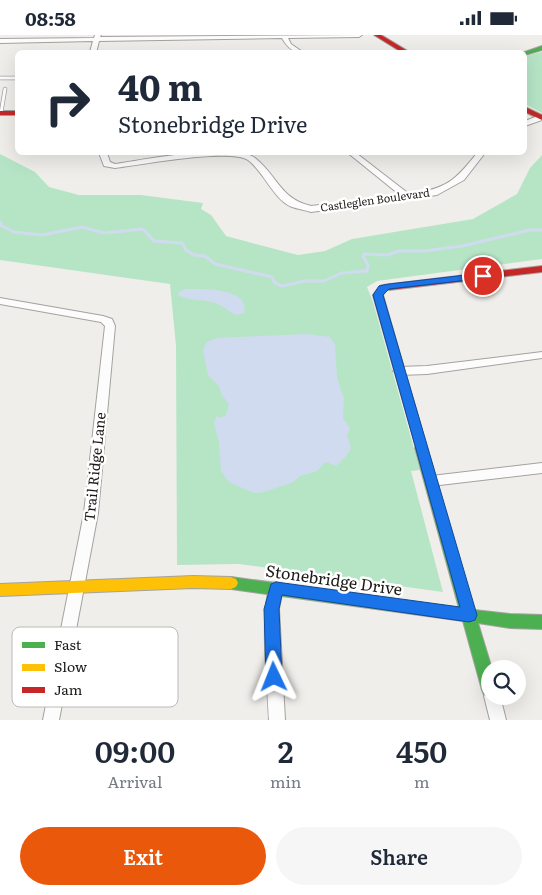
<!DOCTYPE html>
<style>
:root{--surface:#fff;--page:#f6f6f7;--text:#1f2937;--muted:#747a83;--accent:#ea580c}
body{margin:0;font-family:Literata,serif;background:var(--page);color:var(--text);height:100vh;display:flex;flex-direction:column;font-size:19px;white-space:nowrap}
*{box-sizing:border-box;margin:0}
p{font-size:16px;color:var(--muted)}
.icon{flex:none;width:28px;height:28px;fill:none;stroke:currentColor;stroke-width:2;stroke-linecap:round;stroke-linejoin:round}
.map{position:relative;height:685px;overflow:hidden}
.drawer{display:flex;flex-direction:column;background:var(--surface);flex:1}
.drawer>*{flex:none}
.banner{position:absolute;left:15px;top:15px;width:512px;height:105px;border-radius:8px;box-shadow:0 5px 20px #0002;background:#fff;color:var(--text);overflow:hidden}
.buttons{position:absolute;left:481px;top:625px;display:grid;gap:10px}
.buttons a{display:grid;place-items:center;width:45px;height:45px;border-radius:50%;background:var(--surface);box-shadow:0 5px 20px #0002;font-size:25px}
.pin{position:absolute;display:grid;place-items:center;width:42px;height:42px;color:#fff;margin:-21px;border:2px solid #fff;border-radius:50%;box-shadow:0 1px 5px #0007}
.me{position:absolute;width:55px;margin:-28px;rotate:358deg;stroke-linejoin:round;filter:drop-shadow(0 0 4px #0008)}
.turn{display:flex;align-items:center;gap:18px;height:105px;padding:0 20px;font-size:22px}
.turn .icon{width:65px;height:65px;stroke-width:2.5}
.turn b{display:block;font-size:35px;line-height:42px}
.eta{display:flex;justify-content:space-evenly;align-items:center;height:85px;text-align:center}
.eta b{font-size:30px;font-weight:600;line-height:35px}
.action{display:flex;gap:10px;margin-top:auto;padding:10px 20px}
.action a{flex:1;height:58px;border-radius:30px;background:var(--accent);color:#fff;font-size:20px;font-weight:600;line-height:58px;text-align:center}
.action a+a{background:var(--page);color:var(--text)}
.status{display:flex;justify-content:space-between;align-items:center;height:35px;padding:0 25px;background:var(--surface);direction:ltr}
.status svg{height:14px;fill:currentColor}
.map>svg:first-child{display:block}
.green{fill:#b6e5c6}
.water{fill:#d0dbef}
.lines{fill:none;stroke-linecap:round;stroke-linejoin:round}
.stream{stroke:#d0dbef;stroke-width:3}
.lane-casing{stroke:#a4a29f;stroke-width:4.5}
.street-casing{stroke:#a4a29f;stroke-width:2}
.fast-casing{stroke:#a4a29f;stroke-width:2}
.slow-casing{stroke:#a4a29f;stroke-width:2}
.jam-casing{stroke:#a4a29f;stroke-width:2}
.lane{stroke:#fdfcfc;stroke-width:3}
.street{fill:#fdfcfc;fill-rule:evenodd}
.fast{fill:#4caf50;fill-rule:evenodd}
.slow{fill:#ffc107;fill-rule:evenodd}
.jam{fill:#c62828;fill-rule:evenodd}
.route{fill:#1a73e8;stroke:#114b97}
.labels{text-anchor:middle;stroke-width:5;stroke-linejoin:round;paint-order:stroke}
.far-street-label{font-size:11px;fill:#1c1a17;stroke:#fff}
.street-label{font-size:14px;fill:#1c1a17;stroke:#fff}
.near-street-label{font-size:16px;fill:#1c1a17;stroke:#fff}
.key{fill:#fff;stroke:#bbbab9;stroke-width:1}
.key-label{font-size:14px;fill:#1c1a17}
</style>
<div class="status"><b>08:58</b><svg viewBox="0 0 49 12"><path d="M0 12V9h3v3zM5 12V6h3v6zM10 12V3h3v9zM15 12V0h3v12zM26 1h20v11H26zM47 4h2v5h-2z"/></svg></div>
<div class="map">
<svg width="542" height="685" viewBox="0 0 542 685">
<rect width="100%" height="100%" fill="#f0eeea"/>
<!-- green -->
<g class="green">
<polygon points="542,17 542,78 525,69 525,21"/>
<polygon points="0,119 35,137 49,152 79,160 141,160 203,168 201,174 211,180 226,201 298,220 325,216 352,204 473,184 517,159 530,133 542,120 542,224 377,246 367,252 373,267 420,435 411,436 443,557 239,529 177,530 176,311 170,249 0,225"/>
</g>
<!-- water -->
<g class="water">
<path d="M185,254C200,254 251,252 244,278L237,280C230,278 226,273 220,270C206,263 191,267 178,260L179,257Z"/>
<polygon points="307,299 330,302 335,310 337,343 344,364 343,383 350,393 347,400 351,413 347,420 336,431 327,427 323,429 317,436 300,441 293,447 264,457 254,458 229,447 221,436 219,407 214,388 217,381 220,383 226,380 229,370 221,358 219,351 208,340 203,315 207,307 217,303"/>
</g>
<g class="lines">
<!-- stream -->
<polyline class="stream" points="0,187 2,191 14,197 42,200 82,192 104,198 143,194 154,206 182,208 186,215 194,220 205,221 215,229 272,242 275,248 282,251 305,246 324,246 342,238 367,236 368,230 363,221 364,219 388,220 399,216 424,216 462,211 530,195 542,195"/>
<defs>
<g id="lane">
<polyline points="0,43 18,43"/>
<polyline points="1,78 5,54"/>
</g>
<g id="street">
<path d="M95,0H101L100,2L362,0L359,2L288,3L291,9L304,18C293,18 287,12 282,3L99,6L96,18L90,17L93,6L0,8V4L94,3Z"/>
<polygon points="538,81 542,81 542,85 525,91 525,86"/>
<path d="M99,118H107L110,127L115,129C142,125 235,107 255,123C278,141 279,163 311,171L400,160L348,118H356L409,159C446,154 455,146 477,118H485L464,145L437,160L311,177C305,175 298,174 292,172C274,165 264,137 248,125C229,113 140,130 115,133L104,131Z"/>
<polygon points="0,263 103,281 112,284 115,291 98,478 59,685 43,685 84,478 105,291 101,287 0,269"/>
<polygon points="542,317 542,323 427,339 399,340 393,336 399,332 427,331"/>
<polygon points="542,428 542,438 431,451 426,449 425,446 426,443 431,441"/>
<path d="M276,547L281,549L283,553L279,574L285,685H269C268,654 259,574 271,549Z"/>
<polygon points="490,654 490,661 500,661 506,685 490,685 484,661 486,656"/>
</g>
<g id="fast">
<polygon points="542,11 542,15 525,20 525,18 522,18"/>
<polygon points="421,409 425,410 427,413 474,575 510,579 542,580 542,594 510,593 478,588 492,634 490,634 490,661 493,661 490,662 484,660 482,655 463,586 231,554 226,552 224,548 226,544 231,542 459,573 415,413 417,410"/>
</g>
<polygon id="slow" points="193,541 231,542 236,544 238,548 236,552 231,554 193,553 0,561 0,549"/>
<g id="jam">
<polygon points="374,0 381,0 411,18 403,18"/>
<polygon points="525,72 542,80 542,85 525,77"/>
<rect x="0" y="76" width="18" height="4"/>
<polygon points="542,231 542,237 389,255 386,255 383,260 427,413 425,416 417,416 373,260 380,251 383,250"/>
</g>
</defs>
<!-- lane casing -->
<use href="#lane" class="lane-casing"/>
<!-- street casing -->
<use href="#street" class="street-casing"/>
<!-- fast casing -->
<use href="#fast" class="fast-casing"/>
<!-- slow casing -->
<use href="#slow" class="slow-casing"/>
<!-- jam casing -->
<use href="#jam" class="jam-casing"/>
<!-- lane -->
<use href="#lane" class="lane"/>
<!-- street -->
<use href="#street" class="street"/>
<!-- fast -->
<use href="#fast" class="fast"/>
<!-- slow -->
<use href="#slow" class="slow"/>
<!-- jam -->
<use href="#jam" class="jam"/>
</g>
<!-- route -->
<polygon class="route" points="483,238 486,239 486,243 389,254 383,260 477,580 475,585 469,587 282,560 279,574 282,642 280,647 274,649 269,647 266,642 264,574 271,549 276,547 460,572 373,260 379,251 389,249"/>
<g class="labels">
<!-- far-street labels -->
<g class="far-street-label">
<text transform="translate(375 165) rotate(-8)" y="4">Castleglen Boulevard</text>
</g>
<!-- street labels -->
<g class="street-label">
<text transform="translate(95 432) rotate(-84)" y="5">Trail Ridge Lane</text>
</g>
<!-- near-street labels -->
<g class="near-street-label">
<text transform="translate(334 545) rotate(8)" y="6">Stonebridge Drive</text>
</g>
</g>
<!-- legend -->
<rect x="12" y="592" width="166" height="80" rx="8" class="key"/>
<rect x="22" y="607" width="23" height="6" fill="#4caf50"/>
<rect x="22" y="629" width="23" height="7" fill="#ffc107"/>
<rect x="22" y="652" width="23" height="6" fill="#c62828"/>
<g class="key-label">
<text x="54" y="615">Fast</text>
<text x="54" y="637">Slow</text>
<text x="54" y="660">Jam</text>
</g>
</svg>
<div class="buttons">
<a><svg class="icon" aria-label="search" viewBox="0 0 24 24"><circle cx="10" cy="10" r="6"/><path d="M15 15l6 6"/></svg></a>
</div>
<div class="pin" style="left:483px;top:241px;background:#d93025"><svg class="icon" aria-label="arrive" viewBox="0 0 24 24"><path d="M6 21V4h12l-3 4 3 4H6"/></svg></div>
<svg class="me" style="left:274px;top:642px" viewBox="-20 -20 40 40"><path d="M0-17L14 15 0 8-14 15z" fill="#1a73e8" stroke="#fff" stroke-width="4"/></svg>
<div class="banner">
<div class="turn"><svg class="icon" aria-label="right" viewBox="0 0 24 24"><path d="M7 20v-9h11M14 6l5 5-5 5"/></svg><div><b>40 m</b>Stonebridge Drive</div></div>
</div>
</div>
<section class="drawer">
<div class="eta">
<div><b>09:00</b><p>Arrival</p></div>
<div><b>2</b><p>min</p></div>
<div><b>450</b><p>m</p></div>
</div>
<div class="action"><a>Exit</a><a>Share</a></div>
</section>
